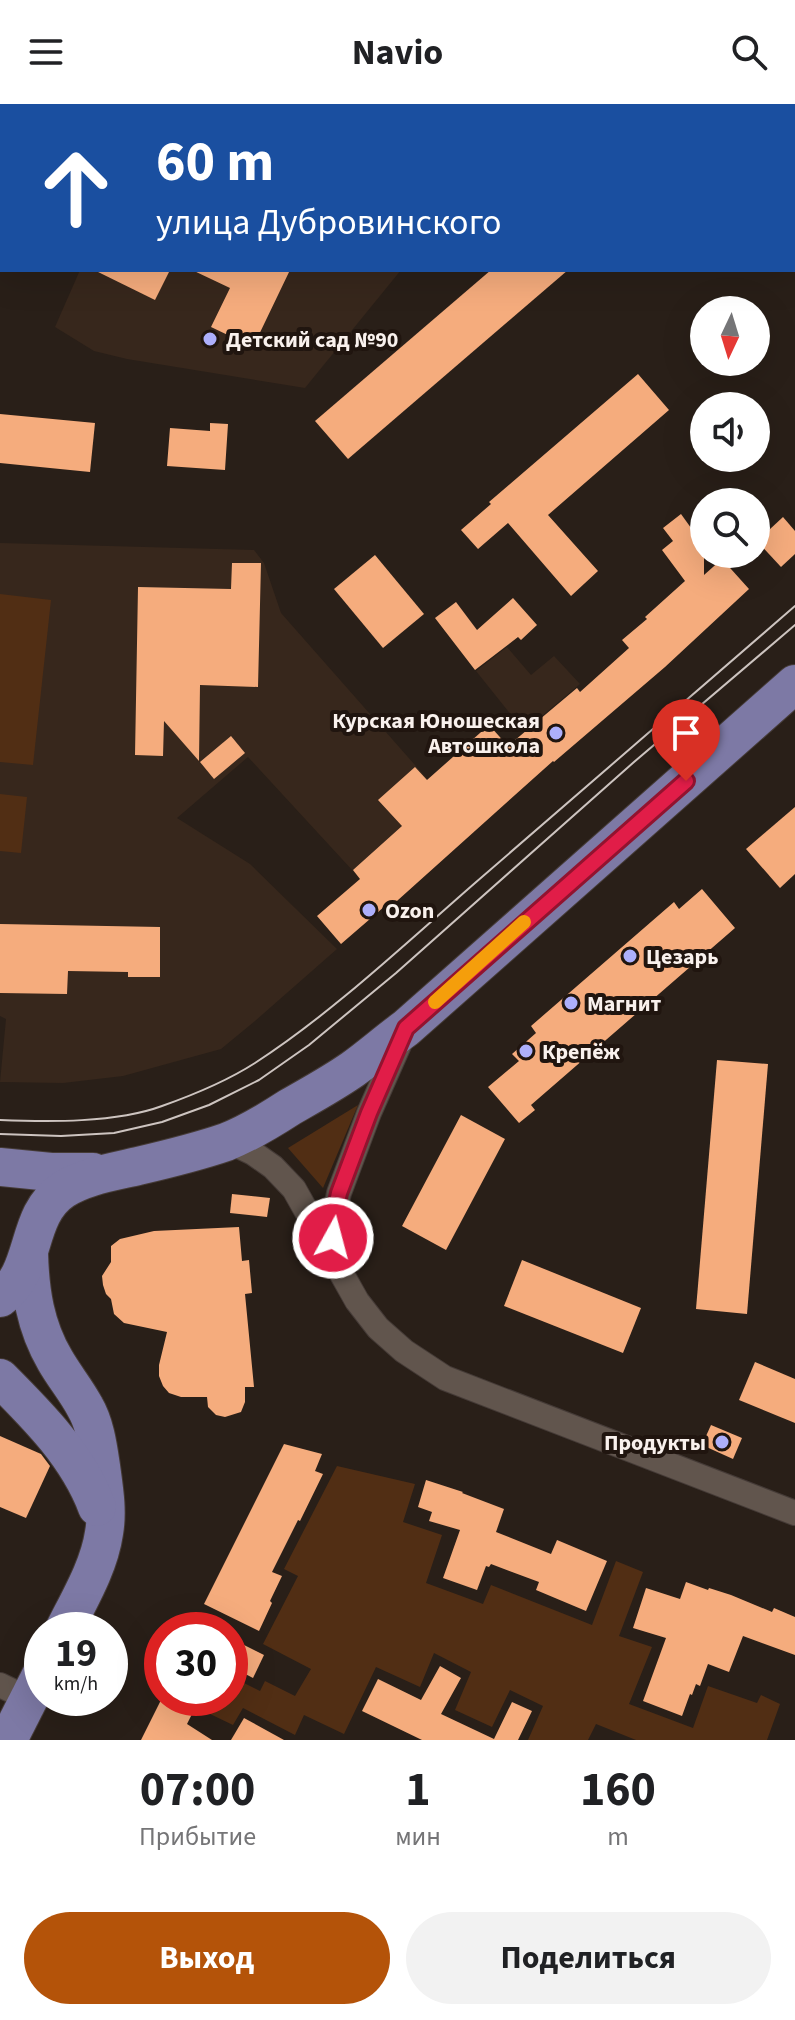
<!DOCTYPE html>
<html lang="ru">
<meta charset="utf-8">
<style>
:root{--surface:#fff;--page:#f2f2f2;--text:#202124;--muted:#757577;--accent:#b45309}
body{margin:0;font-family:"Source Sans 3",sans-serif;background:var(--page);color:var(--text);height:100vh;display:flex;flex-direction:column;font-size:30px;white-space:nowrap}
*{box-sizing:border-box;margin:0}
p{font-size:26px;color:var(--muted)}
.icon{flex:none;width:44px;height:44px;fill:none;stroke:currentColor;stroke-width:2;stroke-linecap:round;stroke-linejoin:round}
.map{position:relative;height:1636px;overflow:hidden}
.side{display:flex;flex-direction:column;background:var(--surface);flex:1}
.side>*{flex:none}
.hud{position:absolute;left:0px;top:0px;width:796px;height:168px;box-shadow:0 8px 32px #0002;background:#1a4fa0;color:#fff;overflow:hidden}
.needle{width:52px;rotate:184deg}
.tools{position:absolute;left:690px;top:192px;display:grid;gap:16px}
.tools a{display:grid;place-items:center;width:80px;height:80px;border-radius:50%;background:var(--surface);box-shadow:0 8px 32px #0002;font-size:40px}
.speed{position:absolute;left:24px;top:1508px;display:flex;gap:16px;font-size:40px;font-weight:700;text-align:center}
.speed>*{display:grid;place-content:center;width:104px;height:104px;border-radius:50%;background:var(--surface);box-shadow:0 8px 32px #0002;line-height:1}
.speed small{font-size:20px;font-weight:400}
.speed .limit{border:12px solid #d22;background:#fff;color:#111}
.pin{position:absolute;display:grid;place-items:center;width:68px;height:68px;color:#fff;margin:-82px -34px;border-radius:50% 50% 50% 0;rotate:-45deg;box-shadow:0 0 8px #0007}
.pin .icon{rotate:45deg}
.me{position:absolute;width:88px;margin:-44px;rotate:7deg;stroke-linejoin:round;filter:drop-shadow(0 0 6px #0008)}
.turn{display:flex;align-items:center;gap:28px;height:168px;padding:0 24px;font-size:36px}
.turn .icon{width:104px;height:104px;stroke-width:2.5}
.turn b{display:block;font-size:56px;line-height:68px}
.eta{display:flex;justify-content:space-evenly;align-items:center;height:136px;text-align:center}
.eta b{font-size:48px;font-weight:700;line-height:56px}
.primary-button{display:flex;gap:16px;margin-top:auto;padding:16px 24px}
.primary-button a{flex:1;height:92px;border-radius:48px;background:var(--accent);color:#fff;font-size:32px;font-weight:700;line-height:92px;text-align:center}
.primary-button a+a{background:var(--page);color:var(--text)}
header{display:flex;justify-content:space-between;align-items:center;height:104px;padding:0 24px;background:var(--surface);font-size:36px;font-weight:700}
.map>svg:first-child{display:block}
.built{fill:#37271c}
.green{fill:#512e14}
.building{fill:#f5ac7d}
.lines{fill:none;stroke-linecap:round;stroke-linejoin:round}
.minor-casing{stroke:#453b37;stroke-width:26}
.primary-casing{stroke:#453b37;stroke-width:40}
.minor{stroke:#61554d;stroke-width:24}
.primary{stroke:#7d79a5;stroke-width:38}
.tram{stroke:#cdc4c0;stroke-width:2}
.route-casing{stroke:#92132f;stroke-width:20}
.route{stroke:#e11d48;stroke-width:14}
.slow{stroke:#f59e0b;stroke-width:14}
.poi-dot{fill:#adaffb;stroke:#20150f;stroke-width:3}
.labels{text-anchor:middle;stroke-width:8;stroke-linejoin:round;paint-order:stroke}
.poi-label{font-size:22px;font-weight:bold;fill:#f9f1ed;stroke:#20150f;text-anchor:start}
</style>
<header><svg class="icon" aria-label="menu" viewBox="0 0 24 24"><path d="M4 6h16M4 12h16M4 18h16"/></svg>Navio<svg class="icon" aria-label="search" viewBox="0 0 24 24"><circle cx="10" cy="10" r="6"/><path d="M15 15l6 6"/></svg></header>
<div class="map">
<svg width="795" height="1636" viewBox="0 0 795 1636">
<rect width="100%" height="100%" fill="#291f18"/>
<!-- built -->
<g class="built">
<polygon points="132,0 460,0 464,2 131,2"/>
<polygon points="80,166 401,166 305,284 127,255 94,247 55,223"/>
<polygon points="0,439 254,446 264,459 281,509 474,728 388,805 248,653 177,714 250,760 337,845 255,917 221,945 123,972 63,979 0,978 6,915 0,912"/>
<polygon points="507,543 531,571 554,552 580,580 524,627 476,567"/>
</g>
<!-- green -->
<g class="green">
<polygon points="0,490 51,496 33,661 0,658"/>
<polygon points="0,690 27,693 21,749 0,747"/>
<polygon points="358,1001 323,1084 288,1044"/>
<polygon points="337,1362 415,1380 403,1418 442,1431 426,1479 483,1500 491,1481 592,1521 616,1457 643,1468 619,1532 652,1543 629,1600 693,1624 708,1582 757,1599 761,1591 780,1600 767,1636 636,1636 596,1620 588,1636 528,1636 543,1602 510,1586 492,1623 455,1606 471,1568 434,1549 420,1583 376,1563 344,1630 304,1611 295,1631 243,1604 233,1621 208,1609 215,1594 230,1594 230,1572 260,1587 265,1577 295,1592 311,1565 263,1540 298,1472 284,1465"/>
</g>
<!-- building -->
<g class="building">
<polygon points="94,166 170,166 155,196"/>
<polygon points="192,166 290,166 253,243 211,223 230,184"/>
<polygon points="491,166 568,166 348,355 315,317"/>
<polygon points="638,270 669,306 548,411 598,467 571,492 508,419 478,445 461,426 491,400 489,398"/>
<polygon points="0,310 95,319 90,368 0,359"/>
<polygon points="210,319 228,320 225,366 167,362 170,324 210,327"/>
<polygon points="681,410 704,442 704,471 722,455 749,485 665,563 554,658 553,657 388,805 385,802 341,840 317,812 360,775 353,766 402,722 378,696 415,663 427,676 489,621 508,642 577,584 580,588 629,544 622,536 647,515 645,513 685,477 662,446 673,437 663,424"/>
<polygon points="783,413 795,427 795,450 781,463 757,437"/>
<polygon points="375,451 424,510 383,544 334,485"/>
<polygon points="232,459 261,459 258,583 200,581 199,657 164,617 163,652 135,651 138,483 231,485"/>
<polygon points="513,494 537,521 521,536 518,533 475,566 435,514 456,498 477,526"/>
<polygon points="231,632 245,649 214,675 200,658"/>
<polygon points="795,703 795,770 780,784 746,745"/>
<polygon points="702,785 735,824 531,1001 535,1006 519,1019 488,983 519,957 512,950 536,929 531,922 674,798 679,805"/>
<polygon points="0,820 160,823 160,873 128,873 128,868 68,867 67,890 0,889"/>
<polygon points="717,956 768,960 747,1210 696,1205"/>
<polygon points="461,1011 505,1035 446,1146 402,1122"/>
<polygon points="232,1090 270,1094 267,1113 230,1109"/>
<polygon points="239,1123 242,1157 249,1156 252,1189 245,1190 254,1283 245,1283 245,1298 241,1308 225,1313 216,1311 208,1303 207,1293 181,1293 169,1289 163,1282 159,1272 159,1261 167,1228 124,1219 114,1210 111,1195 106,1190 103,1181 102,1172 111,1158 111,1142 120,1135 154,1127"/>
<polygon points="522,1156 641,1204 623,1249 504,1202"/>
<polygon points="755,1258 795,1275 795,1319 739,1296"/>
<polygon points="711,1321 742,1334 733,1355 702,1341"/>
<polygon points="0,1332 41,1350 50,1362 26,1414 0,1403"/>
<polygon points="284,1340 322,1350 315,1367 323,1370 300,1417 298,1416 272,1468 282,1472 270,1497 272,1499 259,1527 204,1500"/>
<polygon points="426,1376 463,1388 462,1389 504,1405 496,1428 551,1450 557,1436 607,1457 586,1507 536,1486 539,1478 491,1460 489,1463 486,1462 477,1486 443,1474 460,1426 429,1417 432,1408 418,1403"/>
<polygon points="686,1478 708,1486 709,1484 731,1491 772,1508 774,1504 795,1513 795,1551 743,1532 729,1568 708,1560 700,1582 696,1580 692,1591 690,1590 682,1612 643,1597 666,1534 633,1524 646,1484 680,1495"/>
<polygon points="238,1538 264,1551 253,1574 230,1562 230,1554"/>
<polygon points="440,1562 461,1574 441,1610 494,1635 512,1598 532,1607 518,1636 422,1636 362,1607 378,1575 421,1596"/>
<polygon points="162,1594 200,1594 187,1620 212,1636 141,1636"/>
<polygon points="244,1614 284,1636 231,1636"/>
</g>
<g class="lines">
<defs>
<g id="minor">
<polyline points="228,1037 253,1049 273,1063 294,1085 357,1197 378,1224 404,1247 445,1274 795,1409"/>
<polyline points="336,1149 333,1134 333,1117 339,1089 369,1009 403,932"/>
<polyline points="0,1581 29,1595"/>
</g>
<g id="primary">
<polyline points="0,1063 51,1068 93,1068"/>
<path d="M29,1149C30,1187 35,1222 55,1256C64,1272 76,1286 85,1303C95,1320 98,1342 101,1362C104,1384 108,1407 104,1429C99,1463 79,1496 64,1526"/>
<path d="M0,1194C38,1168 24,1112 63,1086C85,1072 113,1068 138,1062C168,1055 197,1048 226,1038C249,1029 270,1016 290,1003C311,991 333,979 353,965C371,952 388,937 406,924L795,580"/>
<path d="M0,1274C38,1312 78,1352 97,1403"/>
<polyline points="8,1636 42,1569"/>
</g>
</defs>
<!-- minor casing -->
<use href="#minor" class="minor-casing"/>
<!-- primary casing -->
<use href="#primary" class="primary-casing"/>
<!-- minor -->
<use href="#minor" class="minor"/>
<!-- primary -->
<use href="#primary" class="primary"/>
<!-- tram -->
<g class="tram">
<path d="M0,1016C48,1018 116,1019 162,1002C193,991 227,977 255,959C332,909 405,840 475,779C582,687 688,594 795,502"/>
<polyline points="0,1030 61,1032 114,1029 162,1018 209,1001 259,976 309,941 396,869 634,658 795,521"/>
</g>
</g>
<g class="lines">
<defs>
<polyline id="route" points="333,1134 333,1117 339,1089 369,1009 406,924 686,677"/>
</defs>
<!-- route casing -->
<use href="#route" class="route-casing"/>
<!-- route -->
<use href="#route" class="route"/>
<!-- slow -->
<polyline class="slow" points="435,898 524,818"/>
</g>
<!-- markers -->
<g class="poi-dot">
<circle cx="210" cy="235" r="8"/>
<circle cx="556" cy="629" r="8"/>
<circle cx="369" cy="806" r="8"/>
<circle cx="630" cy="852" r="8"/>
<circle cx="571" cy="899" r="8"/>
<circle cx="526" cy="947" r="8"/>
<circle cx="722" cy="1338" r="8"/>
</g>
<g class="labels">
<!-- poi labels -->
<g class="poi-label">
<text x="226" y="243">Детский сад №90</text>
<text x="540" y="624" text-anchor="end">Курская Юношеская<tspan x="540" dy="25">Автошкола</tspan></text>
<text x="385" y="814">Ozon</text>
<text x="646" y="860">Цезарь</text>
<text x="587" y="907">Магнит</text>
<text x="542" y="955">Крепёж</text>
<text x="706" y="1346" text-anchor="end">Продукты</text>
</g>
</g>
</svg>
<div class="tools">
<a><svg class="needle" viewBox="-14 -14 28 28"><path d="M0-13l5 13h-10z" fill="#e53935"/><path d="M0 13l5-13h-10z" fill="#757577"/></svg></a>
<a><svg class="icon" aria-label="sound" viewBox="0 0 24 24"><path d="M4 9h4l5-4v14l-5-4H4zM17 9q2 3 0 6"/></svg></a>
<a><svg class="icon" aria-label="search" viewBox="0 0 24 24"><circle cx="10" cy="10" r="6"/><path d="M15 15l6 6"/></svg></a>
</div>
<div class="speed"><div>19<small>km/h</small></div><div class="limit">30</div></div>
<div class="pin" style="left:686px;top:677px;background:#d93025"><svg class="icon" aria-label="arrive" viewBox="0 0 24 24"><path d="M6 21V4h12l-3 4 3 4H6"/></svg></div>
<svg class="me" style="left:333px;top:1134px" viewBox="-20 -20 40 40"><circle r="17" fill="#e11d48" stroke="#fff" stroke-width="3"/><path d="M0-11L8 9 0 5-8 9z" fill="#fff"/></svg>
<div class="hud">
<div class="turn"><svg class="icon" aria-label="ahead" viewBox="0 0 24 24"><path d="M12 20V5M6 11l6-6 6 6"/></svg><div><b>60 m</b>улица Дубровинского</div></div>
</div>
</div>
<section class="side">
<div class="eta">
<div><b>07:00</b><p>Прибытие</p></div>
<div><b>1</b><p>мин</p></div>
<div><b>160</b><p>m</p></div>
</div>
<div class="primary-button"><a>Выход</a><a>Поделиться</a></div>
</section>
